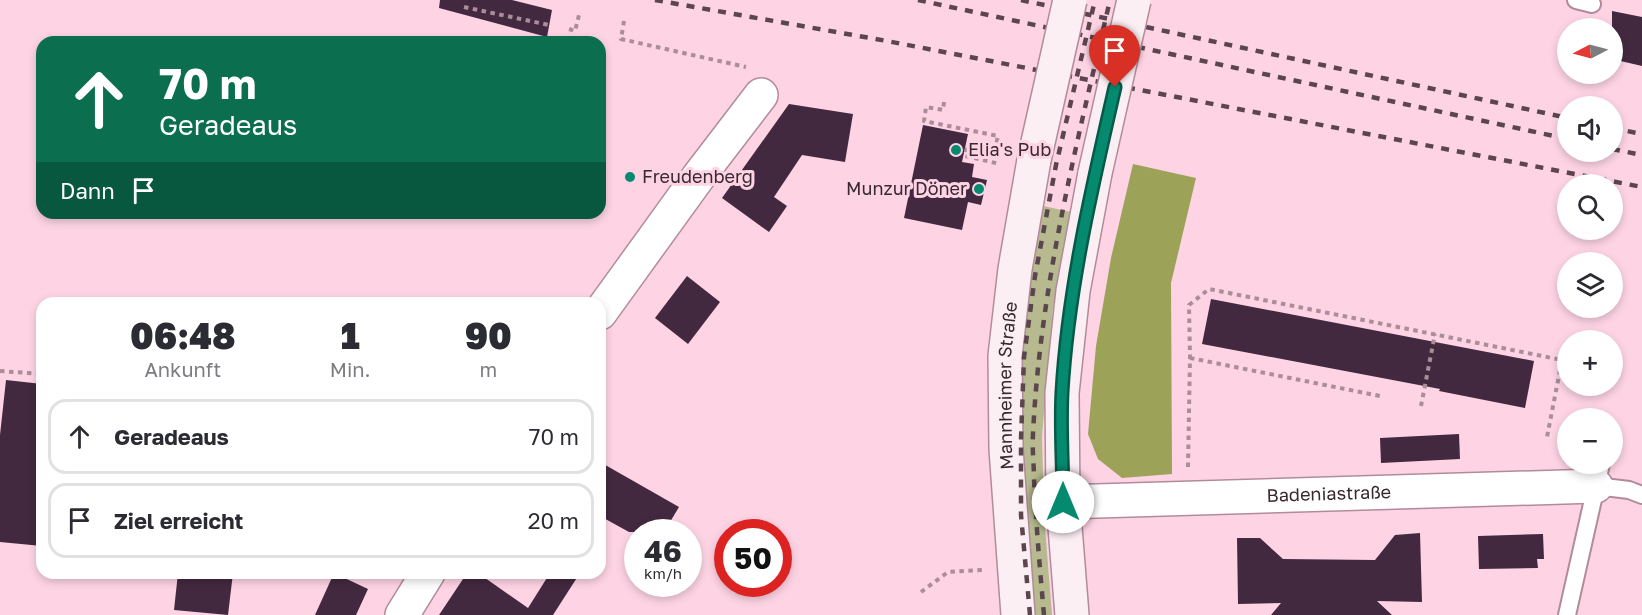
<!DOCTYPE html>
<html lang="de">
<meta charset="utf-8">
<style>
:root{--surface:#fff;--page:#f2f2f3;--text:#2b2b33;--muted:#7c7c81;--line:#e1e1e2}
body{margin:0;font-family:"Golos Text",sans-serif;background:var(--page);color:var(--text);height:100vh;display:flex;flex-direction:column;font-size:22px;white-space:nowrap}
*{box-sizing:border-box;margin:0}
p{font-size:20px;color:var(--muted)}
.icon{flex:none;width:33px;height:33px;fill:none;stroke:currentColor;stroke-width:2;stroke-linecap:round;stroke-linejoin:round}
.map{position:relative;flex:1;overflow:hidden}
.sheet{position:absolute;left:36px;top:297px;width:570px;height:282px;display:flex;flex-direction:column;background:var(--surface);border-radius:18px;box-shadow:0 3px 9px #0003}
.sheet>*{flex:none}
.top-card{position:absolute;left:36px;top:36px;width:570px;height:183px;border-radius:18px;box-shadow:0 3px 9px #0003;background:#0b6e4f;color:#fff;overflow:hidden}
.needle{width:39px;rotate:264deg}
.controls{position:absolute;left:1557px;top:18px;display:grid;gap:12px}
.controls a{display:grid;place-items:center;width:66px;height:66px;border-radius:50%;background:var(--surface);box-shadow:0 3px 9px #0003;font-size:30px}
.speed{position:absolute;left:624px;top:519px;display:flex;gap:12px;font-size:30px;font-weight:700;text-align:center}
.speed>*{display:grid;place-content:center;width:78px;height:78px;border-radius:50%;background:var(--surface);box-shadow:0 3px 9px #0003;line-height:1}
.speed small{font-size:15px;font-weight:400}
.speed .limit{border:9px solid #d22;background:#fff;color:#111}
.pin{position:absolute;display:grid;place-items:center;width:51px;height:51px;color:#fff;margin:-62px -26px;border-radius:50% 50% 50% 0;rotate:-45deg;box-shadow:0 0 6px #0007}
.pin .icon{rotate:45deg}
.me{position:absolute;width:66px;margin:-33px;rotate:0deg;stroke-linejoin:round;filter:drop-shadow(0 0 4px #0008)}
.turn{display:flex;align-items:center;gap:21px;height:126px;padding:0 24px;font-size:27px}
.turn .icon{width:78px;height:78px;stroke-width:2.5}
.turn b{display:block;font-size:42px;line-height:51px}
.then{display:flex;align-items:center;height:57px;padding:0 24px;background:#0003;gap:12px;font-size:22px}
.eta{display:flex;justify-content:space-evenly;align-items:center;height:102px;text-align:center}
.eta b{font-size:36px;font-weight:800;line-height:42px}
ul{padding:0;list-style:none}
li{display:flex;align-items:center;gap:18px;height:75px;margin:0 12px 9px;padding:0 12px;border:3px solid var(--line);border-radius:18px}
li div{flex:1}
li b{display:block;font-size:22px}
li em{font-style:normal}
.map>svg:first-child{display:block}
.green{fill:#b6ba8e}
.forest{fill:#9ca257}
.building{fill:#43293f}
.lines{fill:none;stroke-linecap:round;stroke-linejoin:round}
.service-casing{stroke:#b28b9b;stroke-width:20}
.minor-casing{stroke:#b28b9b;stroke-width:36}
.secondary-casing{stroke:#b28b9b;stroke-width:36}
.path{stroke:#ab8c99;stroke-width:4;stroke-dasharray:4.5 4.5;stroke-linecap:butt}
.service{stroke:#fff;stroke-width:16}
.minor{stroke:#fff;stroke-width:33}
.secondary{stroke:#fceff4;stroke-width:33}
.rail{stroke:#5b464f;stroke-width:4.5;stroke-dasharray:8 8;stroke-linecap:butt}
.secondary-bridge-casing{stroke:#b28b9b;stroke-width:36;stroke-linecap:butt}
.secondary-bridge{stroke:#fceff4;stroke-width:33}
.route-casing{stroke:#045a48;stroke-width:15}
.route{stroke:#068a6f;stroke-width:10}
.poi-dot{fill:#068a6f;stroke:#fed4e5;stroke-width:2}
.labels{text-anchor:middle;stroke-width:6;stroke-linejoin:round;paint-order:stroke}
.poi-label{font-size:18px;fill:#38282f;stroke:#fed4e5;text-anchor:start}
.street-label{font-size:18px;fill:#38282f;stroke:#fed4e5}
</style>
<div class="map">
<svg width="1642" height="615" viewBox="0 0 1642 615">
<rect width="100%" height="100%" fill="#fed4e5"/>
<!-- green -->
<polygon class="green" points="1039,205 1071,212 1053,307 1042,436 1044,514 1052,615 1024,615 1017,356"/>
<!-- forest -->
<polygon class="forest" points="1133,164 1196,178 1171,283 1172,474 1122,478 1098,459 1088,434 1096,346 1111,258"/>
<!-- building -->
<g class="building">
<polygon points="440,0 512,0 552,10 547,37 439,8"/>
<polygon points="1612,11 1642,17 1642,66 1612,59"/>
<polygon points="789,104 853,114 845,162 802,155 774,197 787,206 769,232 722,198"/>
<polygon points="923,125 968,134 962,162 974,164 972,177 987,180 981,205 968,202 962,230 904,218"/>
<polygon points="687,276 720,302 688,344 655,318"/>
<polygon points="1211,299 1534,361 1525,408 1439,391 1440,389 1202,344"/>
<polygon points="6,380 42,384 42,546 0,542 0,435"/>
<polygon points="1459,434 1460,459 1381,463 1380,438"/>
<polygon points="600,462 679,507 664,532 629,532 600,516"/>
<polygon points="1420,533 1422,602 1377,601 1392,615 1271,615 1281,603 1238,604 1237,538 1260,538 1283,559 1375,560 1395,535"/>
<polygon points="1543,534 1544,559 1537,559 1538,568 1479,569 1478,536"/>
<polygon points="178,573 233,573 228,615 174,610"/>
<polygon points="334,573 368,589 356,615 315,615"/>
<polygon points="467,573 478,573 528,608 550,573 580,573 553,615 439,615"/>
</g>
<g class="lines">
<defs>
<g id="service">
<polyline points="1576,0 1592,4"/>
<polyline points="1596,486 1629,490 1642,495"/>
<polyline points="1567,615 1601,464"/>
</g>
<g id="minor">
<polyline points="600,313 699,176 761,95"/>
<path id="s1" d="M1063,502L1596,486"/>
<polyline points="402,615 428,573"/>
</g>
<g id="secondary">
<path id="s2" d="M1018,615L1006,449L1005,356L1015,269L1034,160"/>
<polyline points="1072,615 1063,502 1062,393 1073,291 1095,173"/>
</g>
</defs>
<!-- service casing -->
<use href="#service" class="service-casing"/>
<!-- minor casing -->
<use href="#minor" class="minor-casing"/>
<!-- secondary casing -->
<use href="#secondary" class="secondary-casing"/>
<!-- path -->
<g class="path">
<polyline points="464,7 549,25"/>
<polyline points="624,21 621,39 746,67"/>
<polyline points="569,29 575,31 580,11"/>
<polyline points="944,102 943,110 926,107 924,121 998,136 995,150 968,143 965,156 1000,164"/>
<polyline points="1190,358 1380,396"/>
<polyline points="0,371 42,374"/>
<polyline points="1421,406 1435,334"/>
<polyline points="1188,467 1190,358 1189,305 1209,289 1562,360 1547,437"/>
<polyline points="921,592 948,572 982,570"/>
</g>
<!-- service -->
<use href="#service" class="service"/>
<!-- minor -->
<use href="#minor" class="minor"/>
<!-- secondary -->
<use href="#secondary" class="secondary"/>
<!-- rail -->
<g class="rail">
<polyline points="655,0 887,41 1642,187"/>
<polyline points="918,0 1568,139"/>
<polyline points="1021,0 1568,118"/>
<polyline points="1612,128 1642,134"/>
<polyline points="1612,149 1642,155"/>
<polyline points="1030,615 1021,515 1021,439 1024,357 1035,276 1056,165 1095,0"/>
<path d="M1044,615C1040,570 1036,524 1034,479C1034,464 1032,449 1033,434C1040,286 1077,143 1110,0"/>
</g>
<defs>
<g id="secondary-bridge">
<polyline points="1034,160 1070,0"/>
<polyline points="1095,173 1134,0"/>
</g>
</defs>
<!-- secondary-bridge casing -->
<use href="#secondary-bridge" class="secondary-bridge-casing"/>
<!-- secondary-bridge -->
<use href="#secondary-bridge" class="secondary-bridge"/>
</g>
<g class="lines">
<defs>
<path id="route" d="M1063,502C1063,466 1060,429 1062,392C1068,289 1092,187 1115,87"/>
</defs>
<!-- route casing -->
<use href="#route" class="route-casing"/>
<!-- route -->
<use href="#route" class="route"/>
</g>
<!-- markers -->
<g class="poi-dot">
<circle cx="956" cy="150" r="6"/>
<circle cx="630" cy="177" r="6"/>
<circle cx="979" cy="189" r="6"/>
</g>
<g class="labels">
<!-- poi labels -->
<g class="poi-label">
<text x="968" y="156">Elia's Pub</text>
<text x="642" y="183">Freudenberg</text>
<text x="967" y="195" text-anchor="end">Munzur Döner</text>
</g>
<!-- street labels -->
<g class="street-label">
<text dy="6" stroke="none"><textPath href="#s2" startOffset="230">Mannheimer Straße</textPath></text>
<text dy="6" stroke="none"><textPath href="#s1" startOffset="266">Badeniastraße</textPath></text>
</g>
</g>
</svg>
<div class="controls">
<a><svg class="needle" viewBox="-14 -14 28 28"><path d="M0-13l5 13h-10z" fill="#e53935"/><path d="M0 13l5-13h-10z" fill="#7c7c81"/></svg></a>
<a><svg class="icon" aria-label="sound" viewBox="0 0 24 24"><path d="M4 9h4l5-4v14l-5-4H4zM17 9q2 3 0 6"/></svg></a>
<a><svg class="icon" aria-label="search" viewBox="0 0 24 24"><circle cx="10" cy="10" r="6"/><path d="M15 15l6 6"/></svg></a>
<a><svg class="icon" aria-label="layers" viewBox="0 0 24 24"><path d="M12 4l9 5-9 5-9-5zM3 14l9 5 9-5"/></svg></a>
<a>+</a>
<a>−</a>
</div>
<div class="speed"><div>46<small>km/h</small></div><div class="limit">50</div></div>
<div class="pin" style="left:1115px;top:87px;background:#d93025"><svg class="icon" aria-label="arrive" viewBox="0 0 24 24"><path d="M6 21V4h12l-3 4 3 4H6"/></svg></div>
<svg class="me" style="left:1063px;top:502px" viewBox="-20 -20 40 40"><circle r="19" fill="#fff"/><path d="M0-13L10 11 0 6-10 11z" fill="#068a6f"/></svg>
<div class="top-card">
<div class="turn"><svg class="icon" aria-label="ahead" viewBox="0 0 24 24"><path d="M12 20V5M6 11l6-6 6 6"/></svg><div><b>70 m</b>Geradeaus</div></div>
<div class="then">Dann<svg class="icon" aria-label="arrive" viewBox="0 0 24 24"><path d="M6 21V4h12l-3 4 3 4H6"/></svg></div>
</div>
<section class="sheet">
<div class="eta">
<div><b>06:48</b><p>Ankunft</p></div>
<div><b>1</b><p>Min.</p></div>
<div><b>90</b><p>m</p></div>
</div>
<ul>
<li><svg class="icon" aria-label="ahead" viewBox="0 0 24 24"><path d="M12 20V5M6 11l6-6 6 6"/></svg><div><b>Geradeaus</b></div><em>70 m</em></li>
<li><svg class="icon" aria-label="arrive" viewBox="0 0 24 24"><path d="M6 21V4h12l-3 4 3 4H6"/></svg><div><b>Ziel erreicht</b></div><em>20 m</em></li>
</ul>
</section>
</div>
